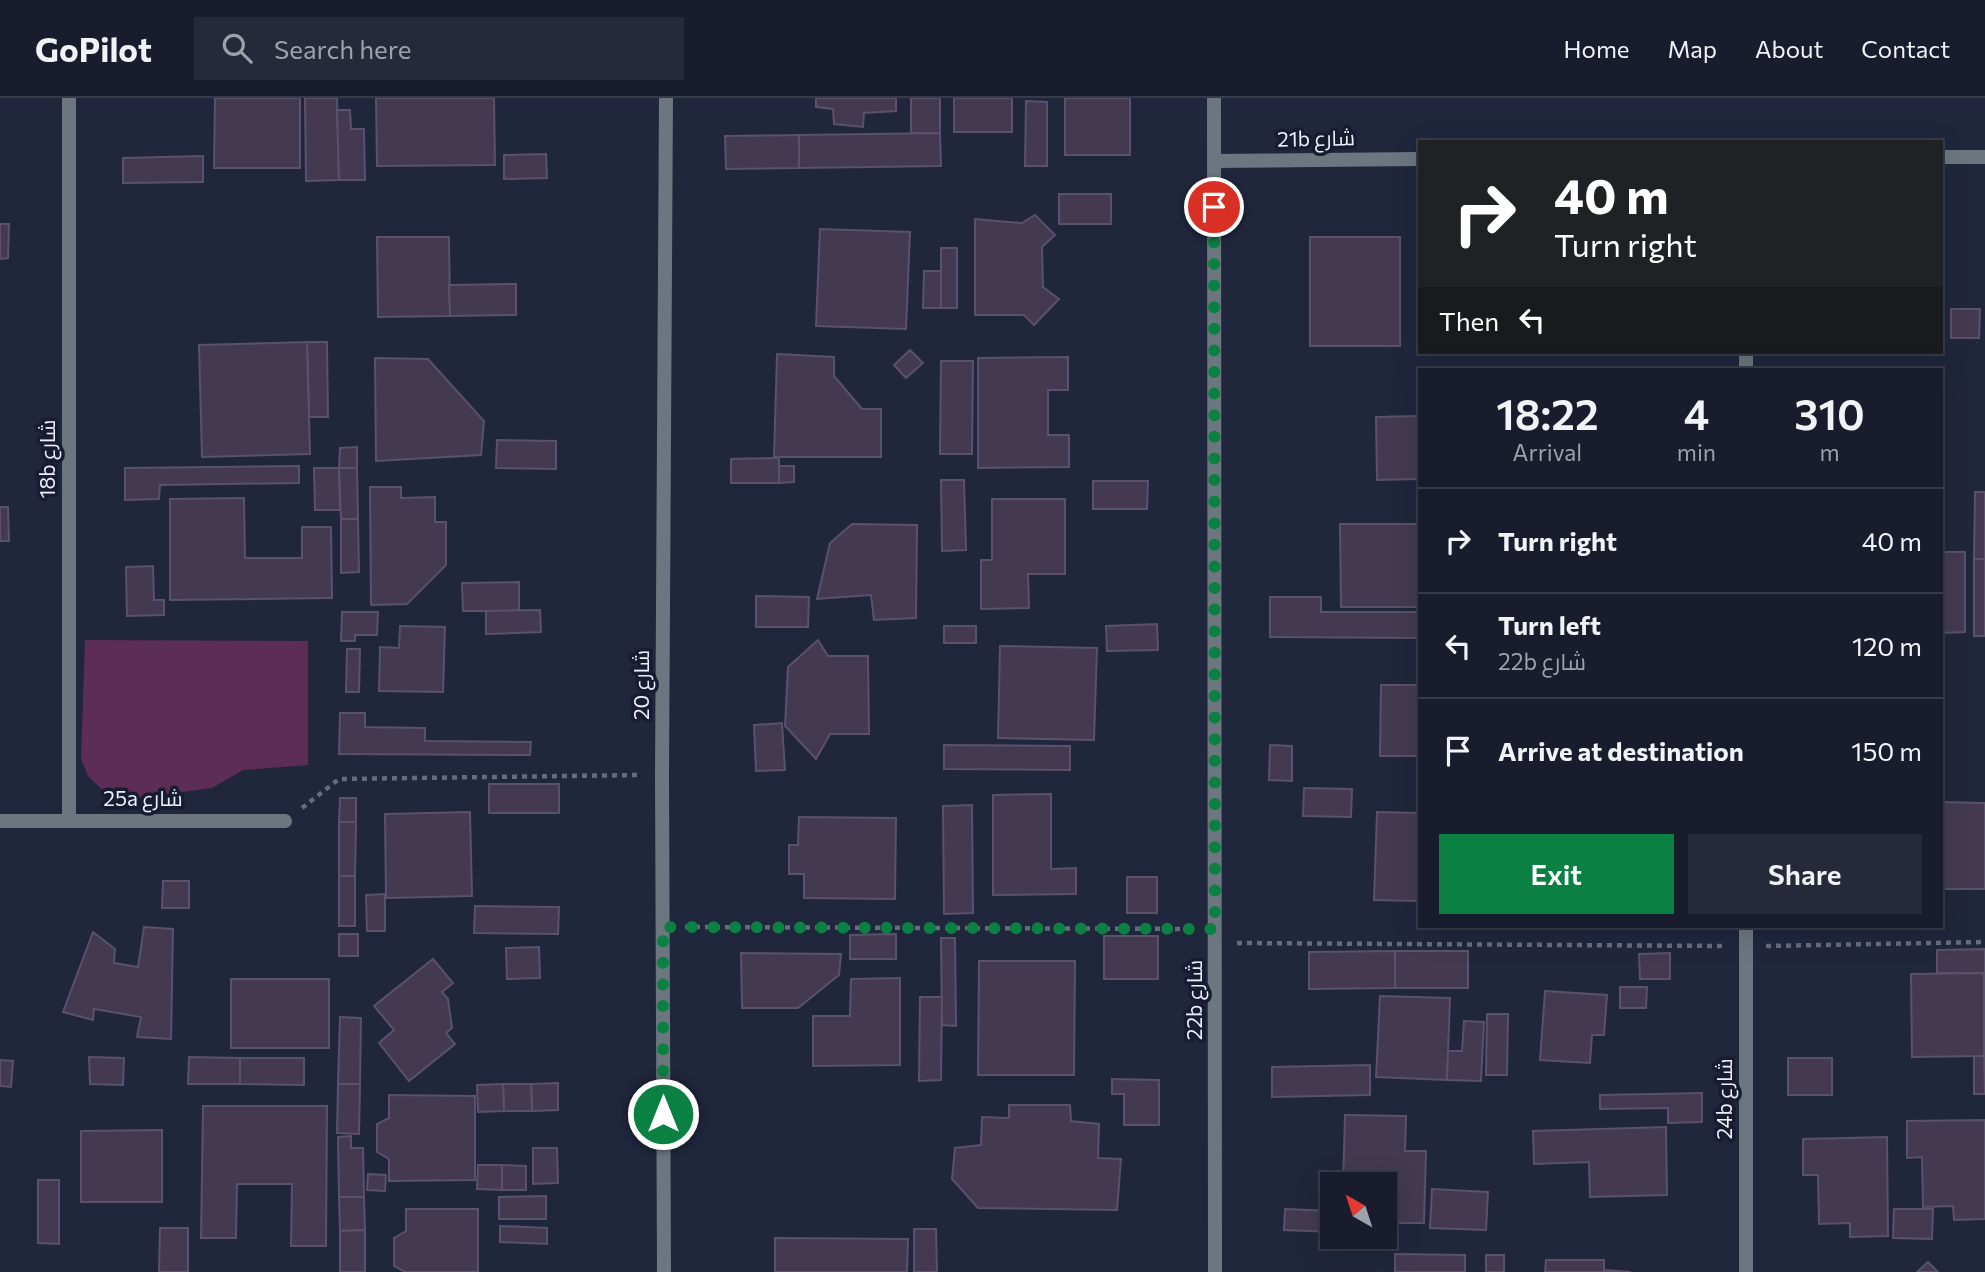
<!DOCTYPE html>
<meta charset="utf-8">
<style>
:root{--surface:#181c2d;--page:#252939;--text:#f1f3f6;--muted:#9fa1aa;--line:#363a49;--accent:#0b8043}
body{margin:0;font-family:Commissioner,Cairo,sans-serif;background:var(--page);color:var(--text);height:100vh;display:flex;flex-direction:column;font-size:26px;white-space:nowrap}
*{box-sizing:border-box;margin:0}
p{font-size:23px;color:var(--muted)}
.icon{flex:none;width:38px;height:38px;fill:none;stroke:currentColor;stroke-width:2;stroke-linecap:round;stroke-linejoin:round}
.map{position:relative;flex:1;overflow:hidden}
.sheet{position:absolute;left:1418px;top:270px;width:525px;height:560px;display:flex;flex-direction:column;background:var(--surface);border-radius:0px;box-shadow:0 7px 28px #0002,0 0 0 2px var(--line)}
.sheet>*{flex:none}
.guide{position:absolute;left:1418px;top:42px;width:525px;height:214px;border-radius:0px;box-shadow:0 7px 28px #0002,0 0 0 2px var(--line);background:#202124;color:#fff;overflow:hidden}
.needle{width:46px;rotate:321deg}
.fabs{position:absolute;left:1320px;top:1074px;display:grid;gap:14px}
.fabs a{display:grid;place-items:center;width:77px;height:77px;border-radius:0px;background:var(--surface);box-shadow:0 7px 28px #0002,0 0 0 2px var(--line);font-size:35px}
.pin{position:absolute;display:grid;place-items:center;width:60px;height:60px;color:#fff;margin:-30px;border:4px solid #fff;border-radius:50%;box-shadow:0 2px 7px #0007}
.me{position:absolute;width:77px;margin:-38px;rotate:0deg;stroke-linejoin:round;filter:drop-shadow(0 0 5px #0008)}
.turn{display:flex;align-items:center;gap:24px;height:147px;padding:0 21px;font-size:32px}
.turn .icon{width:91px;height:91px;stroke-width:2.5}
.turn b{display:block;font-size:49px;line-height:60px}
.then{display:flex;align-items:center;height:66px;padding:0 21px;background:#0003;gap:14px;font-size:26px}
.eta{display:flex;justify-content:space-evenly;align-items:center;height:119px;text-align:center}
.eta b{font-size:42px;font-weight:600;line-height:49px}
.action{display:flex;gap:14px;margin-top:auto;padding:14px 21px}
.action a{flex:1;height:80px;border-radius:0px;background:var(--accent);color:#fff;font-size:28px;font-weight:600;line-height:80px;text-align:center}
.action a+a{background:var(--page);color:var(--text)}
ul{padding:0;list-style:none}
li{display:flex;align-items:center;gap:21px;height:105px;padding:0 21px;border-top:2px solid var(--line)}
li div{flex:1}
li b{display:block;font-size:26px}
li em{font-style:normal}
header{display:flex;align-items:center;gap:42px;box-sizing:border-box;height:98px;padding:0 35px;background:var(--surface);border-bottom:2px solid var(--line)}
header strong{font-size:33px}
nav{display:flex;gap:38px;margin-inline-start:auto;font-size:24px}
.search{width:490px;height:63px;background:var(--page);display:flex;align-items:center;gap:18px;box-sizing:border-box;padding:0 24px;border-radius:0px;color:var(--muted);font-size:26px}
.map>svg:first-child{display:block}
.green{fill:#5c2e57}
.building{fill:#433a51;stroke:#5a516a;stroke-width:2}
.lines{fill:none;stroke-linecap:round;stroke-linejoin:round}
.path{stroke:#666c7f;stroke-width:4.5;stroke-dasharray:5 5;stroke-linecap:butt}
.street{stroke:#6b767e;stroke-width:14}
.route{stroke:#0b8043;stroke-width:12;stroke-dasharray:0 21.6}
.labels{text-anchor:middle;stroke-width:7;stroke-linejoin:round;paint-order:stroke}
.street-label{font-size:21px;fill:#eaeffe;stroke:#171c31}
</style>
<header>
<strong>GoPilot</strong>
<div class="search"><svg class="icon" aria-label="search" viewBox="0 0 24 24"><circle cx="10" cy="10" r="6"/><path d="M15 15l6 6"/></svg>Search here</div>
<nav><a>Home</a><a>Map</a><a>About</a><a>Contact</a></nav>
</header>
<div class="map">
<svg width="1985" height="1174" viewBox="0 0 1985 1174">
<rect width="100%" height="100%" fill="#20263c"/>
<!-- green -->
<polygon class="green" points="85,542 308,543 308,667 243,672 212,690 114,703 88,678 81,661"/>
<!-- building -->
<g class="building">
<polygon points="215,0 300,0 300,70 214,70"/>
<polygon points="305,0 337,0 339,82 306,83"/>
<polygon points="376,0 494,0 495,67 377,68"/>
<polygon points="816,0 896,0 896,13 864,15 863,29 834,26 833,11 816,9"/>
<rect x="911" y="0" width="29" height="35"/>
<rect x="954" y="0" width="58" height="34"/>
<rect x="1065" y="0" width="65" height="57"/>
<polygon points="1026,3 1047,4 1047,68 1025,68"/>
<polygon points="337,12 350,12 351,31 364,31 365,82 339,82"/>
<polygon points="940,35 941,68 799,70 799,37"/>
<polygon points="799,37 799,70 726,71 725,38"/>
<polygon points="546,56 547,80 504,81 504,57"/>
<polygon points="203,58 203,84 123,85 123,60"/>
<rect x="1059" y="96" width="52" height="30"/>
<polygon points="1035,117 1055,137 1042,149 1043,189 1059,201 1034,227 1024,217 975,217 975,121 1022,125"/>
<polygon points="0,126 9,126 8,160 0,161"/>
<polygon points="820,131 910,134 906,231 816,228"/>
<polygon points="377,139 449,139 450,218 378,219"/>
<rect x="1310" y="139" width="90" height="109"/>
<rect x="941" y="150" width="16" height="60"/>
<polygon points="924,173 941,173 941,210 923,210"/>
<polygon points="516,186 516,217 450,218 449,187"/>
<polygon points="1951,211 1980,211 1979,240 1951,240"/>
<polygon points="307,244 327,244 328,319 309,319"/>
<polygon points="307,244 310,356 202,359 199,247"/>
<polygon points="910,252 923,265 906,280 894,267"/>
<polygon points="777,256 834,259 834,278 862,311 881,311 881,359 774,359"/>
<polygon points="1068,259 1068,292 1048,292 1048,337 1069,337 1069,369 978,370 978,260"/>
<polygon points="375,260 428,261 484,323 481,357 376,363"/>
<polygon points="941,263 973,263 972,356 940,356"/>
<polygon points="1419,318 1419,381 1377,382 1376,319"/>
<polygon points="497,342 556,343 556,371 496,370"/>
<polygon points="357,349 357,370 339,370 340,350"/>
<polygon points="779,360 779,385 731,385 731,361"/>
<polygon points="299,368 299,385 160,387 159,401 125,402 125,370"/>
<polygon points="779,368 794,368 794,384 779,385"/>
<polygon points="314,370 339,370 340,412 315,412"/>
<polygon points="339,370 357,370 358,421 341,421"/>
<polygon points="941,382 964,382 966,452 942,453"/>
<polygon points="1093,383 1148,383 1147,411 1093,411"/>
<polygon points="370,389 401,389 401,400 435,399 435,424 446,424 446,467 407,506 371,507"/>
<polygon points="1975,394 1985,394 1985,461 1974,461"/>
<polygon points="244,400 245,460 302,460 302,429 331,429 332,500 170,502 170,401"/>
<polygon points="992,401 1065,401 1065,476 1028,476 1029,510 981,511 981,462 992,462"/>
<polygon points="0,409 8,409 9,443 0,443"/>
<polygon points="341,421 358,421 359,474 341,475"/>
<polygon points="852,426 917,427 916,520 874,522 871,497 817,501 830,445"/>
<polygon points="1340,426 1419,426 1419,509 1341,509"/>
<polygon points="1941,454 1965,454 1965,534 1941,535"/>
<rect x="1974" y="461" width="11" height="77"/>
<polygon points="153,468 154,502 164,502 164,517 127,518 126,469"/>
<polygon points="519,484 519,513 463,513 462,485"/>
<polygon points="756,498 809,499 808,529 756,529"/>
<polygon points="1270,499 1321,499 1321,514 1419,514 1419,540 1270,539"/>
<polygon points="540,512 541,534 486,536 486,513"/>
<polygon points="342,514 378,514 377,537 355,537 355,543 341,543"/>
<polygon points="1157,526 1158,552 1107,553 1106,528"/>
<polygon points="400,528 445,529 443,594 379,593 380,549 399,550"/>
<rect x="944" y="528" width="32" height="17"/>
<polygon points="818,542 828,558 868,558 869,636 830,636 816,661 785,628 788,569"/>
<polygon points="1000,548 1097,550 1094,642 998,640"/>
<polygon points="347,551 360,551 359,594 346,594"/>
<rect x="1941" y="564" width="2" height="44"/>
<polygon points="1381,587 1419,587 1419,658 1380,658"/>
<polygon points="340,615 365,615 365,629 425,630 425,643 531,644 530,657 339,656"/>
<polygon points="782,625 785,672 756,673 754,627"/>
<polygon points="944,647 1070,648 1070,672 944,671"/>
<polygon points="1270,647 1292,648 1292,683 1269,682"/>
<rect x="489" y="686" width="70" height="29"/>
<polygon points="1304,690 1352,691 1351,719 1303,718"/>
<polygon points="1051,696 1051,771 1076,770 1076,796 993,797 993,697"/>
<polygon points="340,700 356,700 356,724 339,724"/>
<polygon points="1941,704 1985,705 1985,791 1941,791"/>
<polygon points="972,707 973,815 944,816 943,708"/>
<polygon points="470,714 472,798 386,800 385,716"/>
<polygon points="1377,714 1419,715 1419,803 1374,802"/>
<polygon points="799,719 896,720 895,801 804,800 804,776 789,776 789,747 798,747"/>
<polygon points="339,724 356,724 355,778 339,778"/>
<rect x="339" y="778" width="16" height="50"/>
<rect x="1127" y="779" width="30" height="36"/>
<polygon points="163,783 189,783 189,810 162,810"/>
<polygon points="385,796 385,833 367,833 366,797"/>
<polygon points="475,808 559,809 558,836 474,835"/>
<polygon points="144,829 173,831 171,941 137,939 141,919 94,911 93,922 63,914 93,834 115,851 114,865 138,869"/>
<rect x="339" y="836" width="19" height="22"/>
<polygon points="896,836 896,861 850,861 850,837"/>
<rect x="1104" y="838" width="54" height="43"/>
<polygon points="941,840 955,840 956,928 942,927"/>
<polygon points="539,849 540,880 507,881 506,850"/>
<polygon points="1985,851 1985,875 1937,875 1937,852"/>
<rect x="1395" y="853" width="73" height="37"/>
<polygon points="1395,853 1395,890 1309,891 1309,854"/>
<polygon points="741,855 841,856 839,877 798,910 742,910"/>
<polygon points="1670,855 1670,881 1640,881 1639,856"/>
<polygon points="433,861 453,885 442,894 448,901 452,930 446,935 455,946 409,983 379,945 394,932 374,908"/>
<polygon points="979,863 1075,863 1074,977 978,977"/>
<polygon points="1984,875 1984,958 1912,959 1911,876"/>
<polygon points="900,880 900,967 813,968 813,918 850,918 851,881"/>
<rect x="231" y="881" width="98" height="69"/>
<polygon points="1620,889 1647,889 1646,910 1620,910"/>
<polygon points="1545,893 1607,897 1604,937 1592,937 1590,965 1540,962"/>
<polygon points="1380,898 1450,900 1447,982 1376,979"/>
<polygon points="920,899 942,899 941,982 919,983"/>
<polygon points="1487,916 1508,916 1507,977 1486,977"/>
<polygon points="340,919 361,920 360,986 338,986"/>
<polygon points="1464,923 1484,924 1481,983 1447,982 1448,953 1462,953"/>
<polygon points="1984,953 1985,996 1974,996 1974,958 1984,958"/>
<polygon points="89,959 124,960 123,987 90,986"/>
<polygon points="189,959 240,960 240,986 188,986"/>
<polygon points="240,960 304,960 304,987 240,986"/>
<rect x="1788" y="960" width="44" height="37"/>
<polygon points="0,962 13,963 11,989 0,988"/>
<polygon points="1370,967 1370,997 1272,999 1272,969"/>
<polygon points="1112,981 1159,982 1159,1027 1124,1027 1124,996 1112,996"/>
<polygon points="558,985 558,1012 532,1013 531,986"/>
<polygon points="338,986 360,986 359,1036 337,1035"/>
<polygon points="503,986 531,986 532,1013 504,1013"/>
<polygon points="503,986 504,1013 478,1014 477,987"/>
<polygon points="1702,995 1702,1024 1668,1025 1668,1010 1600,1011 1600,997"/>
<polygon points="389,997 475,998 475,1082 389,1083 389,1061 377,1054 377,1026 389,1020"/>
<polygon points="1009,1007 1070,1007 1071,1023 1099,1026 1098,1060 1121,1061 1117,1112 978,1110 952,1081 955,1050 981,1047 982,1019 1009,1020"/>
<polygon points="203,1008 327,1008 326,1148 291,1148 292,1086 237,1086 236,1140 201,1140"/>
<polygon points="1345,1017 1406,1018 1405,1053 1426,1053 1424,1125 1384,1125 1384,1087 1343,1087"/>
<polygon points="1985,1022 1985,1121 1954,1122 1953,1108 1923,1109 1922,1059 1907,1060 1907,1023"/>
<polygon points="1666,1029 1667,1097 1590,1099 1589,1064 1534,1066 1533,1033"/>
<polygon points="162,1032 162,1104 81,1104 81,1033"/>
<polygon points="351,1038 351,1050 363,1050 364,1099 339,1099 338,1039"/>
<polygon points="1887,1039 1888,1138 1850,1139 1850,1125 1819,1126 1818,1077 1803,1077 1803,1041"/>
<polygon points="533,1050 557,1050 558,1085 533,1086"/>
<polygon points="478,1067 502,1067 502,1092 477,1091"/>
<polygon points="502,1067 526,1068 526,1092 502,1092"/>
<polygon points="368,1076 386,1077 385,1093 367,1092"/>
<polygon points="38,1082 59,1082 59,1146 38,1145"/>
<polygon points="1432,1091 1488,1094 1486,1132 1430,1130"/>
<polygon points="546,1098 546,1121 499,1121 499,1099"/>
<polygon points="339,1099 364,1099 365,1132 340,1133"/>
<polygon points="406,1111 478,1111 478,1174 405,1174 394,1168 394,1140 406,1133"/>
<polygon points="1285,1111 1332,1113 1332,1134 1284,1132"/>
<polygon points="1894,1111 1933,1111 1932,1141 1893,1140"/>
<polygon points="500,1128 547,1130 547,1146 500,1144"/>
<polygon points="160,1130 188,1130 188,1174 159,1174"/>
<polygon points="914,1131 936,1131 937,1174 914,1174"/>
<polygon points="365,1132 365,1174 340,1174 340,1133"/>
<polygon points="775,1140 908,1141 907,1174 775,1174"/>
<polygon points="1395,1156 1465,1157 1465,1174 1395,1174"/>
<rect x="1486" y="1157" width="18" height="17"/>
<polygon points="1546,1162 1604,1162 1604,1172 1631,1174 1545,1174"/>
<polygon points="1928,1164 1938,1174 1917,1174"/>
</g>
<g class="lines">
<!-- path -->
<g class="path">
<polyline points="302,710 339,681 641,677"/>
<polyline points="685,829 1194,831"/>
<polyline points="1237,845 1726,848"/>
<polyline points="1766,848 1985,844"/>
</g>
<!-- street -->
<g class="street">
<polyline points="1214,0 1215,1174"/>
<polyline points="1941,59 1985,59"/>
<polyline points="1214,63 1419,61"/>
<polyline points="1746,271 1746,254"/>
<polyline points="69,722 69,0"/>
<polyline points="0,723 285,723"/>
<polyline points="664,1174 662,677 666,0"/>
<polyline points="1746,1174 1746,828"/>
</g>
</g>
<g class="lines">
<!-- route -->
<polyline class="route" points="663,1016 663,829 1215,831 1214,109"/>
</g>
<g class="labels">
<!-- street labels -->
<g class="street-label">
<text transform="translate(1316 41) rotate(-1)" y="7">21b شارع</text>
<text transform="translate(48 361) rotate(-90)" y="7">18b شارع</text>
<text transform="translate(642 587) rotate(-90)" y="7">شارع 20</text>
<text x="143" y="708">25a شارع</text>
<text transform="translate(1195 902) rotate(-90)" y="7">22b شارع</text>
<text transform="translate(1725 1001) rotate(-90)" y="7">24b شارع</text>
</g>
</g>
</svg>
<div class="fabs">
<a><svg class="needle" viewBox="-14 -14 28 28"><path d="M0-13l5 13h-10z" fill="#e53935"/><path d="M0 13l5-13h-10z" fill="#9fa1aa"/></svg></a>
</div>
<div class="pin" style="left:1214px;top:109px;background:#d93025"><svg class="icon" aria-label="arrive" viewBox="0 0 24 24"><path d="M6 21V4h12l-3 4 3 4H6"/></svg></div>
<svg class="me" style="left:663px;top:1016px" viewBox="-20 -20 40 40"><circle r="17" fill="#0b8043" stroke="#fff" stroke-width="3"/><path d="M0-11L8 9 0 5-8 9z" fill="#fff"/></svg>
<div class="guide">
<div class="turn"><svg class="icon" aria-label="right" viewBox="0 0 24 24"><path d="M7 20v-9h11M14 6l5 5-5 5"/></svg><div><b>40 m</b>Turn right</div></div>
<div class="then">Then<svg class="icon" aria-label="left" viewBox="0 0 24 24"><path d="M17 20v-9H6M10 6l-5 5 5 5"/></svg></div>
</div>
<section class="sheet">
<div class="eta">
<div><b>18:22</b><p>Arrival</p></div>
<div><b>4</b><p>min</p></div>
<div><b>310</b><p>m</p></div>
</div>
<ul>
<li><svg class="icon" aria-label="right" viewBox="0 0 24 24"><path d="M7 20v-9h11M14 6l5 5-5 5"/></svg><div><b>Turn right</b></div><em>40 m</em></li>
<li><svg class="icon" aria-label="left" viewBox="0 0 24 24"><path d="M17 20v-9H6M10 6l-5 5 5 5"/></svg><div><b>Turn left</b><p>22b شارع</p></div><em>120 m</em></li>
<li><svg class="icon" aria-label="arrive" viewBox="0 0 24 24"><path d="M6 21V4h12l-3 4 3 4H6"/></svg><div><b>Arrive at destination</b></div><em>150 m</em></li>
</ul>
<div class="action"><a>Exit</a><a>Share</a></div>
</section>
</div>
